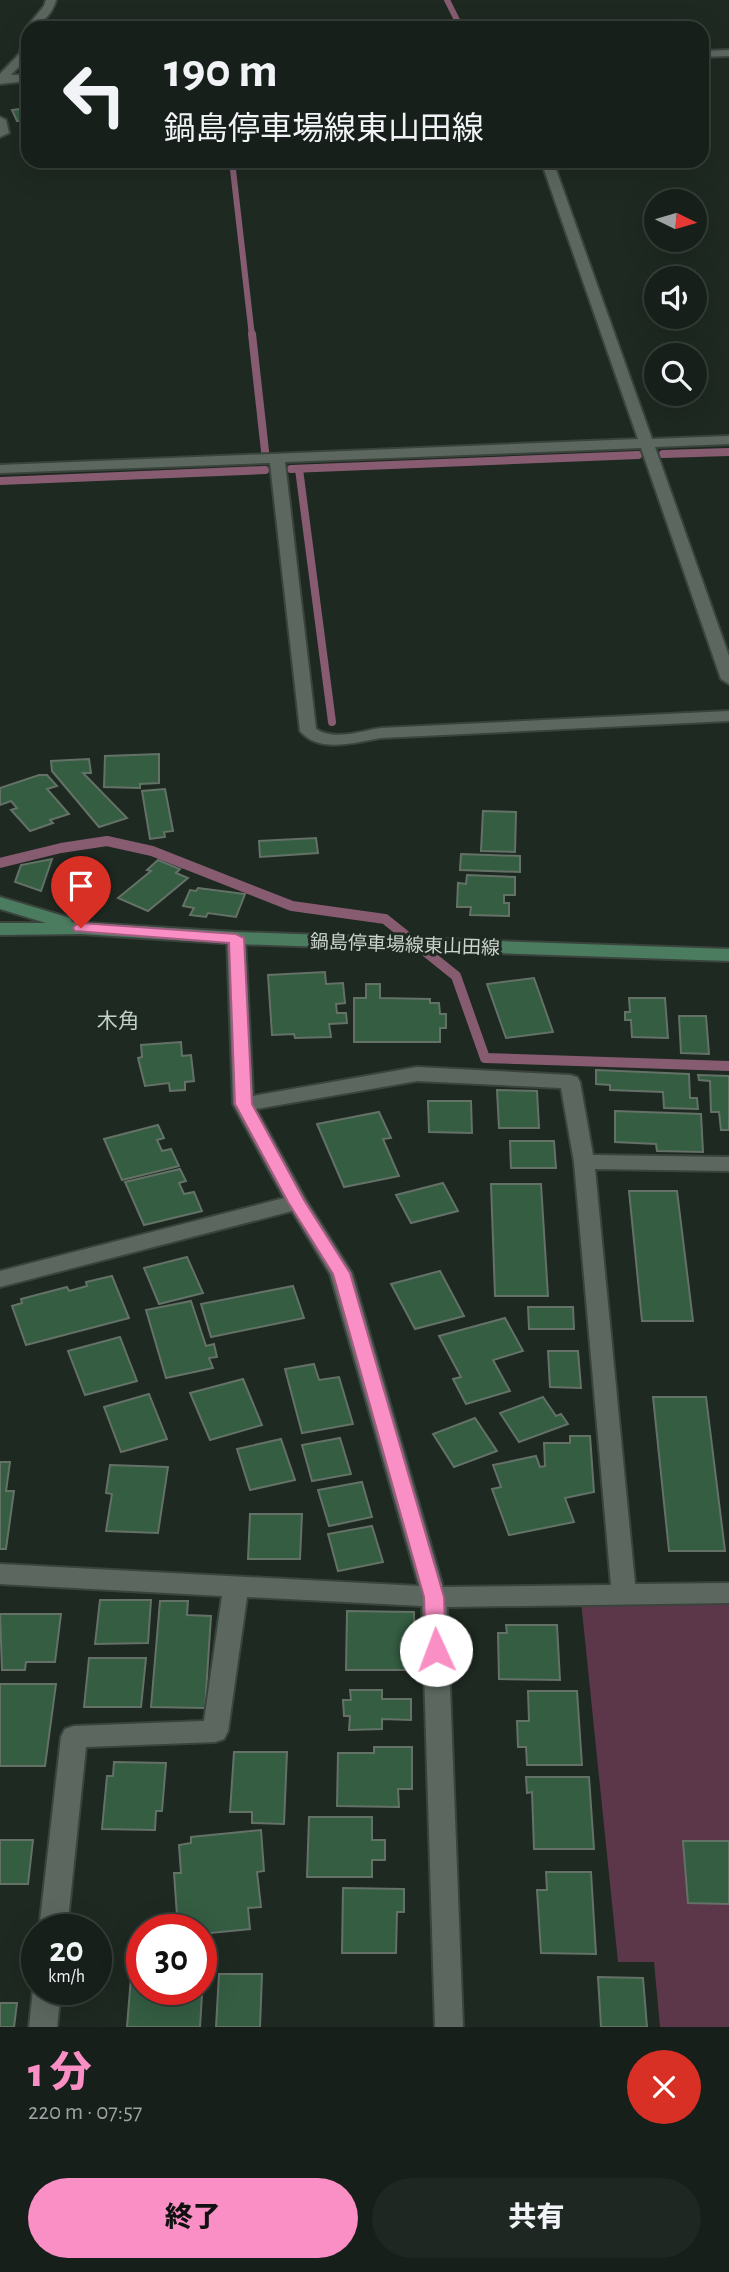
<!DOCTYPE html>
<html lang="ja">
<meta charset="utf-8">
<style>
:root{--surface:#161f19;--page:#1f2722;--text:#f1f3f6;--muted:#9ea2a2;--line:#353d38;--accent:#fa8fc6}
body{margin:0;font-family:"Alegreya Sans","Noto Sans JP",sans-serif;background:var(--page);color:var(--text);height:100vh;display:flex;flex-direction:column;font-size:26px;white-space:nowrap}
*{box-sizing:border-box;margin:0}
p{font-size:23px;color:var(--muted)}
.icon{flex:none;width:38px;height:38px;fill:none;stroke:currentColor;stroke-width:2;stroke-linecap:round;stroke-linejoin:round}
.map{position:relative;height:2027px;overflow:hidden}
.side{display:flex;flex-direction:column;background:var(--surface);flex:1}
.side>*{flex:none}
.guide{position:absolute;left:21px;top:21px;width:688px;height:147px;border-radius:21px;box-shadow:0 7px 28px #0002,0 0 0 2px var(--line);background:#161f19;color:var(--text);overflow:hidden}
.needle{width:46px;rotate:95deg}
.buttons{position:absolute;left:644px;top:189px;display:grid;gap:14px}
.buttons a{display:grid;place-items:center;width:63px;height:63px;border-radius:50%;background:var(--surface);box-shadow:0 7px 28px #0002,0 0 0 2px var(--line);font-size:35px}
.speed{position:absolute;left:21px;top:1914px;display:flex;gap:14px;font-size:35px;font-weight:700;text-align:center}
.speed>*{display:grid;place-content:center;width:91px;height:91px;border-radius:50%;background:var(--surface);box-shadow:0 7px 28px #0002,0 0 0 2px var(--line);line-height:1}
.speed small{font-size:18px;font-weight:400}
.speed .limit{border:10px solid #d22;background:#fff;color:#111}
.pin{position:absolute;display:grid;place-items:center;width:60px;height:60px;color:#fff;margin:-72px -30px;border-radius:50% 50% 50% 0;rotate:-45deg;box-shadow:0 0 7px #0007}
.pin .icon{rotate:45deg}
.me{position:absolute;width:77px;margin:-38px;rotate:358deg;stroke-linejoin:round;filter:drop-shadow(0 0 5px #0008)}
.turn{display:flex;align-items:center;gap:24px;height:147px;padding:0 28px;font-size:32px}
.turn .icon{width:91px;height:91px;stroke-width:2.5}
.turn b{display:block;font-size:49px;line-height:60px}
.round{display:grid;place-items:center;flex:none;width:74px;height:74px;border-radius:37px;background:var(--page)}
.head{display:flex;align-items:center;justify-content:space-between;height:119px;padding:0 28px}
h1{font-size:42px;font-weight:800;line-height:52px;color:var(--accent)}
.action{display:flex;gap:14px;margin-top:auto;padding:14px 28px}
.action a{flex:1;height:80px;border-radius:42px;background:var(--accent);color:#111;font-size:28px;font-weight:800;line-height:80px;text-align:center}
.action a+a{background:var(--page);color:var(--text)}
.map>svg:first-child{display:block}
.green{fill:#5c374a}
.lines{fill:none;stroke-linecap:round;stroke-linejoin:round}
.stream-far2{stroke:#875c71;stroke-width:6}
.stream-far1{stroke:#875c71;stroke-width:8}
.stream{stroke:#875c71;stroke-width:10}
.building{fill:#345d42;stroke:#647167;stroke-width:2}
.minor-casing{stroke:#3a443d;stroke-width:4}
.secondary-casing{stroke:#3a443d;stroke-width:4}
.minor{fill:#5c685f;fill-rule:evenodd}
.secondary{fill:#4b7c60;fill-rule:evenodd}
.route{fill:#fa8fc6;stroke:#a25d81;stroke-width:2}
.labels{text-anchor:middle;stroke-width:6;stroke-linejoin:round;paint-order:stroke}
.street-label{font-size:19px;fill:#ccd4ce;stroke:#1e2921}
.neighbourhood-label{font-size:21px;fill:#c3d2c7;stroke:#1e2921}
</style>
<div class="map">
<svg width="729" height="2027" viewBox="0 0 729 2027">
<rect width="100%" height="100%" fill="#1e2921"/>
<!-- green -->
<polygon class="green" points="581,1601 729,1603 729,2027 660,2027 654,1962 618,1962"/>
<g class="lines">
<!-- stream-far2 -->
<g class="stream-far2">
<polyline points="447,0 461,28"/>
<polyline points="232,161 252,336"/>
</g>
<!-- stream-far1 -->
<g class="stream-far1">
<polyline points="252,334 265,451"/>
<polyline points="663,454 729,452"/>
<polyline points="291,469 638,455"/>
<polyline points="299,469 332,722"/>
<polyline points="0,481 265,470"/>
</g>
<!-- stream -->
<polyline class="stream" points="0,863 61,848 107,841 152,851 292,906 385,919 456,976 485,1058 729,1066"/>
</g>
<!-- building -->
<g class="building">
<polygon points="28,108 28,120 17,121 12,110"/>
<polygon points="159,754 159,783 140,784 140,788 104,787 105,756"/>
<polygon points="89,759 91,773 83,773 127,818 99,827 52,771 51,761"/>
<polygon points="39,775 47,775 57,786 47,789 69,814 50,820 53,823 30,831 11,810 17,808 11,801 0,805 0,788"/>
<polygon points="165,789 173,831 164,832 165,837 150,839 142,791"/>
<polygon points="483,811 516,812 515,852 481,851"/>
<polygon points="316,838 318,853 260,857 259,841"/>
<polygon points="461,854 520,856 520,872 460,870"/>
<polygon points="52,859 41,891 15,882 21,865"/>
<polygon points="158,860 180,869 176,873 188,878 148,911 118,898 151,871 147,870"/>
<polygon points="467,875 515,877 515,895 504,895 504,903 509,903 509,916 470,915 471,907 457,907 458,883 466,884"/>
<polygon points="198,888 245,894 236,917 208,913 206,917 190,915 194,908 183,906 190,890 196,891"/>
<polygon points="325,972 326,984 343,983 345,1003 336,1004 337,1013 346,1013 347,1023 329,1024 331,1037 295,1038 294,1034 272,1035 268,975"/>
<polygon points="534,978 553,1032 506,1038 487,984"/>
<polygon points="366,984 380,984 380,998 430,999 430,1003 439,1003 440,1014 446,1014 446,1028 440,1028 440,1042 354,1042 354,998 366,998"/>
<polygon points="629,998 665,998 668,1038 632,1037 631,1020 625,1020 625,1012 630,1012"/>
<polygon points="679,1016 706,1016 709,1054 681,1053"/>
<polygon points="181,1042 182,1056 191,1055 194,1081 185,1082 185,1090 170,1091 169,1083 145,1086 138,1058 142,1057 141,1045"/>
<polygon points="596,1070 689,1074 690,1098 697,1098 698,1109 664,1108 663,1092 610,1090 610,1085 596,1084"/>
<polygon points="698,1075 729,1076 729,1130 721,1130 719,1112 711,1112 710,1081 699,1080"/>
<polygon points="497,1090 537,1091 539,1128 499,1128"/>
<polygon points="428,1101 471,1101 472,1133 429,1132"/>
<polygon points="615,1111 701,1114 703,1152 657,1151 656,1144 615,1142"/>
<polygon points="379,1112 391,1138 383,1139 399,1176 344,1187 317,1124"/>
<polygon points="158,1125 164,1138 157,1140 162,1151 171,1149 179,1166 122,1180 104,1139"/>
<polygon points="510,1141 554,1141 556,1168 511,1168"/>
<polygon points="180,1169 186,1181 179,1183 184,1194 194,1192 202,1211 144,1225 125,1182"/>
<polygon points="443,1183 458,1211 411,1223 396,1195"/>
<polygon points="491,1184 541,1184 548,1296 495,1296"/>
<polygon points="629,1191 677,1191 693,1321 642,1321"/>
<polygon points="187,1257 203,1293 159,1304 144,1268"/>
<polygon points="440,1271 464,1316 415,1329 391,1284"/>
<polygon points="112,1276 129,1318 26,1345 12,1306 22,1303 21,1299 67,1287 69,1291 87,1286 86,1282"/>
<polygon points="293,1286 304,1318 211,1337 201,1304"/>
<polygon points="191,1301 206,1346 214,1344 217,1357 209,1358 213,1368 166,1378 146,1310"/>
<polygon points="528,1307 573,1307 574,1329 529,1329"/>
<polygon points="505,1318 523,1351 493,1360 510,1391 466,1404 453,1379 461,1377 439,1336"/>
<polygon points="120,1337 137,1381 85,1395 68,1351"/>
<polygon points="548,1351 578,1351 581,1388 550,1387"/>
<polygon points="314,1364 319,1380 339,1377 353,1424 302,1433 285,1369"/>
<polygon points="243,1379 262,1425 210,1440 190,1393"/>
<polygon points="149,1394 167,1439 121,1452 104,1407"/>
<polygon points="543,1397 556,1416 561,1414 568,1424 519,1442 500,1413"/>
<polygon points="653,1397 706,1397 725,1551 669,1551"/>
<polygon points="475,1418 497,1451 454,1467 433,1434"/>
<polygon points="570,1436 590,1436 594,1492 565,1498 574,1522 509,1535 492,1489 501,1487 493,1465 536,1456 540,1467 545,1466 544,1443 570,1443"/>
<polygon points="340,1438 351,1474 312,1481 302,1445"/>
<polygon points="281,1439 295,1480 250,1490 237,1449"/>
<polygon points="0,1462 10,1462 6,1491 14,1491 6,1549 0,1549"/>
<polygon points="110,1465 168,1467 158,1533 106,1531 112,1494 106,1493"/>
<polygon points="362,1482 372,1517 329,1526 318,1490"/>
<polygon points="250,1514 302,1514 300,1559 248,1559"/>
<polygon points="372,1526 383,1562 338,1571 328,1534"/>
<polygon points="100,1600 151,1600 148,1643 95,1644"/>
<polygon points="160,1601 188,1601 187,1615 211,1616 205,1708 151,1707"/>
<polygon points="347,1611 414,1612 415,1670 346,1670"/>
<polygon points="0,1614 61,1614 55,1662 26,1662 25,1670 2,1670"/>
<polygon points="506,1625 557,1625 560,1680 499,1679 498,1633 507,1633"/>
<polygon points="89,1658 146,1658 141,1707 84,1707"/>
<polygon points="0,1684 56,1684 45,1766 0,1766"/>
<polygon points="350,1690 382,1690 382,1699 411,1699 411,1720 382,1719 382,1729 349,1730 350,1716 344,1716 343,1700 351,1700"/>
<polygon points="528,1691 577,1691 582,1765 527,1765 526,1747 518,1747 517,1721 529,1721"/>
<polygon points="374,1747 412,1747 412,1789 398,1789 399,1807 337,1806 338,1753 374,1753"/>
<polygon points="234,1752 287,1752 284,1824 252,1823 252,1812 230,1812"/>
<polygon points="114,1762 166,1763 162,1811 156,1811 155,1830 102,1829 107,1776 113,1776"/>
<polygon points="526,1777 589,1777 594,1849 534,1849 532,1792 527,1793"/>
<polygon points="309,1817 372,1817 372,1840 385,1840 385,1860 372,1860 372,1877 307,1877"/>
<polygon points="261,1830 264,1871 257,1872 261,1907 248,1908 250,1929 201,1934 201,1930 178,1930 174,1873 181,1873 179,1845 191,1843 191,1837"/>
<polygon points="0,1840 33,1840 28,1884 0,1884"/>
<polygon points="683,1841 729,1841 729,1904 688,1903"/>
<polygon points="546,1872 591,1872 596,1954 541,1953 537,1890 547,1890"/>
<polygon points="343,1888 404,1889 404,1912 397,1912 396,1953 342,1953"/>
<polygon points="219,1974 262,1974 260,2027 216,2027"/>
<polygon points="131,1977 142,1977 142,1990 201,1990 203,1978 200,2027 127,2027"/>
<polygon points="598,1977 643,1978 647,2027 601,2027"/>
<polygon points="0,2003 17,2003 14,2027 0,2027"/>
</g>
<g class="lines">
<defs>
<g id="minor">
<path d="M46,0H56C51,18 39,24 27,30L26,28L44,6Z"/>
<polygon points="28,31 28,57 11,75 28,75 28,81 0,84 0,74 20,53 23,34"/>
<polygon points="729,50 729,56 702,57 702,51"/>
<polygon points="0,117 6,120 9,133 0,137"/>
<path d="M541,161H553L652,439L729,436V444L655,447L729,656V684L721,679L641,448L285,462L316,729C334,741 361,731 381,728L729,711V721L381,738C356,742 319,754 300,731L270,463L0,473V465L638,439Z"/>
<path d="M236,932L245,938L253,1096L417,1067L570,1075L577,1077L580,1082L593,1155L729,1157V1171L595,1169L635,1584L729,1583V1603L447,1607L463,2027H435L422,1606L247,1597L228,1731L224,1739L215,1742L86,1747L67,1930H39L61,1737L65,1729L74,1726L204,1721L222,1596L0,1584V1564L419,1586L330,1274L292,1211L0,1287V1271L284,1198L233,1104L227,938ZM417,1081L561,1088L574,1162L611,1585L443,1587L352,1273L306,1200L256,1109Z"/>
<polygon points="37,1982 37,1990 61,1990 57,2027 29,2027 33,1990"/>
</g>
<polygon id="secondary" points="0,897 70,918 72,922 236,932 729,949 729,961 236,944 81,934 0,935 0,923 46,923 0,909"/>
</defs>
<!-- minor casing -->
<use href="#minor" class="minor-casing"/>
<!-- secondary casing -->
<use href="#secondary" class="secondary-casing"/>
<!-- minor -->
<use href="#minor" class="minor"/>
<!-- secondary -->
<use href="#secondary" class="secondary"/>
</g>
<!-- route -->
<polygon class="route" points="81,923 236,934 244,938 252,1104 304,1200 350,1273 444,1597 446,1650 443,1656 436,1659 429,1656 426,1650 424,1597 333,1274 288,1202 235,1104 229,943 75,931 73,928 75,925"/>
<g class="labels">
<!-- street labels -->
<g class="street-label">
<text transform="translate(405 944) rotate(2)" y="7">鍋島停車場線東山田線</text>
</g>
<!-- neighbourhood labels -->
<g class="neighbourhood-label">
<text x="118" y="1028">木角</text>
</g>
</g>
</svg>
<div class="buttons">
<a><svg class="needle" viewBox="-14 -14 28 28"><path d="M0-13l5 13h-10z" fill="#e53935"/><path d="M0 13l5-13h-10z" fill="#9ea2a2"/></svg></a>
<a><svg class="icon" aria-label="sound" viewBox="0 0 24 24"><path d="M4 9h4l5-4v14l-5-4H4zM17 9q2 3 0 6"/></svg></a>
<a><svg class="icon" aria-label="search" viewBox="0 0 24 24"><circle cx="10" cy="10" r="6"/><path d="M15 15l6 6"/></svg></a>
</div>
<div class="speed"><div>20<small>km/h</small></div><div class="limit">30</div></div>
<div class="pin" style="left:81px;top:928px;background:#d93025"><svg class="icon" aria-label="arrive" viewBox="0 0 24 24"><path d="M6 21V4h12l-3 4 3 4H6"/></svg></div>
<svg class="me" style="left:436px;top:1650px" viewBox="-20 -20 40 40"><circle r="19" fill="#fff"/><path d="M0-13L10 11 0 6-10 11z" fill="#fa8fc6"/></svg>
<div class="guide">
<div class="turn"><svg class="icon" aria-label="left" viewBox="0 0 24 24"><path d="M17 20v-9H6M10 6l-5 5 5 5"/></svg><div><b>190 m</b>鍋島停車場線東山田線</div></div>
</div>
</div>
<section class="side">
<div class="head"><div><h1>1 分</h1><p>220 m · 07:57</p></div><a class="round" style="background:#d93025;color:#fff"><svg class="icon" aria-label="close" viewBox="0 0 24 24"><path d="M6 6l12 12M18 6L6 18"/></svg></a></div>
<div class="action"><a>終了</a><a>共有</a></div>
</section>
